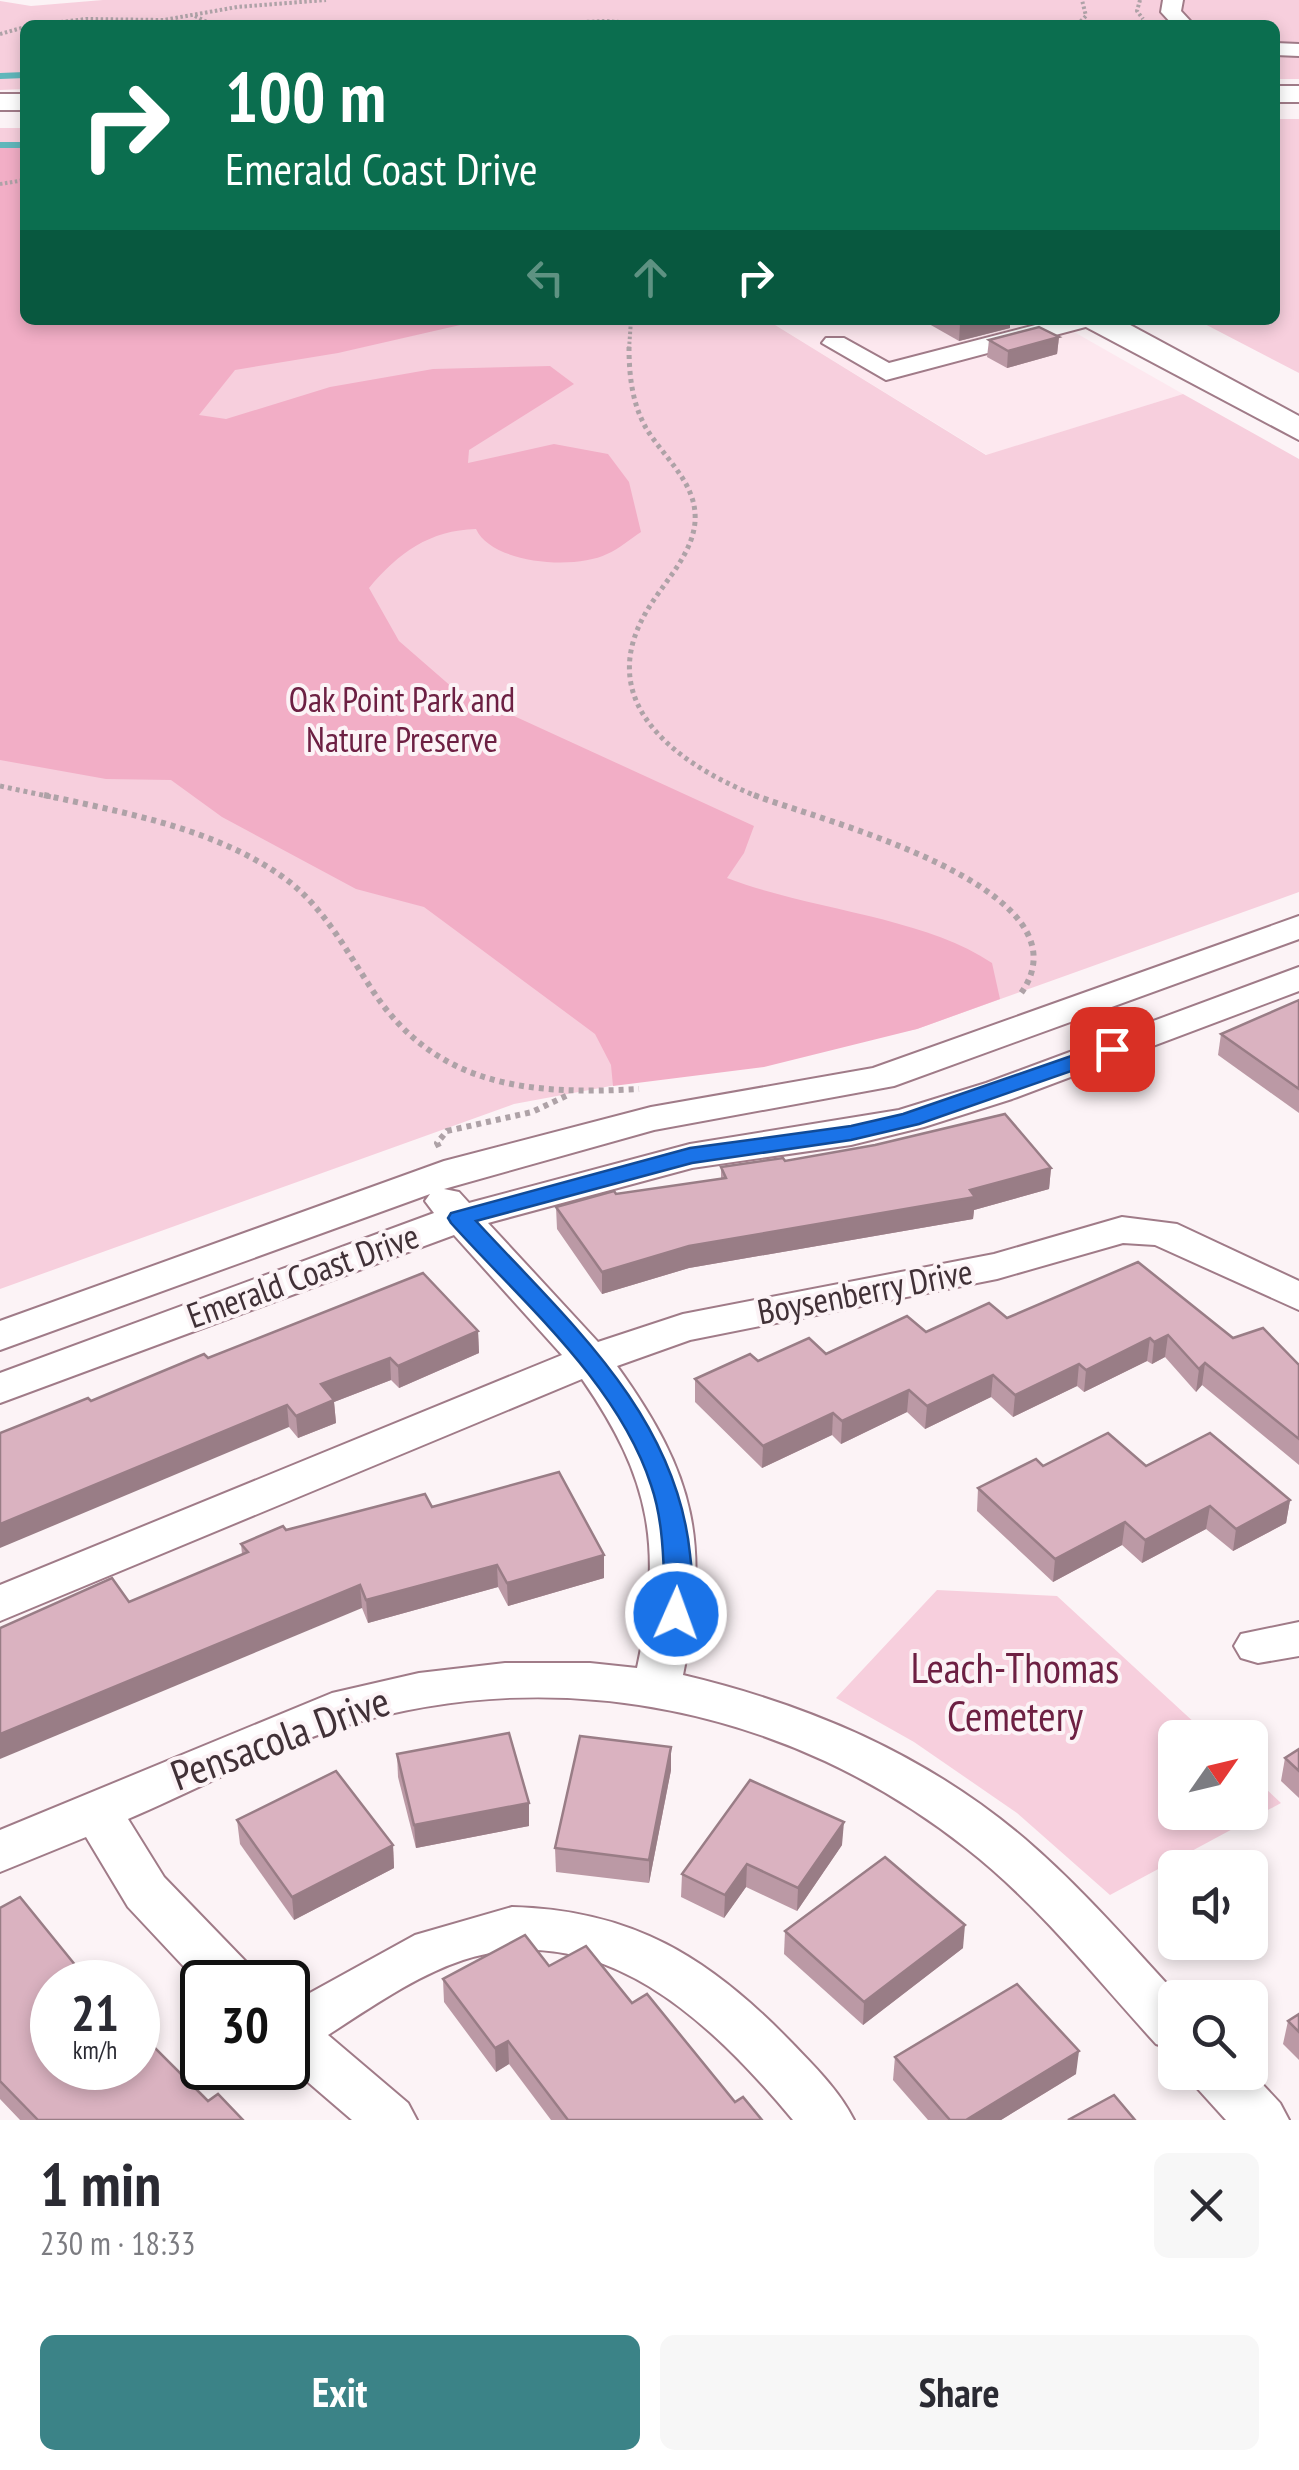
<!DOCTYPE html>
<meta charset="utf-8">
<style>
:root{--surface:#fff;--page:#f7f7f7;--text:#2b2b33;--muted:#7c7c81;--accent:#3b8387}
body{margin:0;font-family:"PT Sans Narrow",sans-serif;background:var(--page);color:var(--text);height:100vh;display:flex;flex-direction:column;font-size:38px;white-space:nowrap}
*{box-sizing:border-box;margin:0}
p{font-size:32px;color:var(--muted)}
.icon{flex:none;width:55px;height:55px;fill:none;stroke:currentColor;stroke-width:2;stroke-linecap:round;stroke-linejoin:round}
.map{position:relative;height:2120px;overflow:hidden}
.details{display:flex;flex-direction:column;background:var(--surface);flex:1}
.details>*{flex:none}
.top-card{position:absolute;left:20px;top:20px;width:1260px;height:305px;border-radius:15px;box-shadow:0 5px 15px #0003;background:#0b6e4f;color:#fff;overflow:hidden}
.needle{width:65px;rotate:56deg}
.tools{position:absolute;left:1158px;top:1720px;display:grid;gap:20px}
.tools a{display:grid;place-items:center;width:110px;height:110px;border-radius:15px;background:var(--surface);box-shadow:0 5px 15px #0003;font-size:50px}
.speed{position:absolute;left:30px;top:1960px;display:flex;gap:20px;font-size:50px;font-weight:700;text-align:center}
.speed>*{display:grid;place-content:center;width:130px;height:130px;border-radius:50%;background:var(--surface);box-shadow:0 5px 15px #0003;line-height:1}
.speed small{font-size:25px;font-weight:400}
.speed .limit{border:5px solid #111;border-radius:15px;background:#fff;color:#111}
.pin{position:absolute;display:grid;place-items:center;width:85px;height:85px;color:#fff;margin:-42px;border-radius:20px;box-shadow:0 5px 15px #0006}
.me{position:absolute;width:110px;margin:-55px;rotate:2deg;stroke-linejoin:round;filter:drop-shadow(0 0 8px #0008)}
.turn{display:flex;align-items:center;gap:35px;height:210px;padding:0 40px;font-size:45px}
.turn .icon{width:130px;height:130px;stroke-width:2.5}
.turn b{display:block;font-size:70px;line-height:85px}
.lanes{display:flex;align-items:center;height:95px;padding:0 40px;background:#0003;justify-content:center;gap:50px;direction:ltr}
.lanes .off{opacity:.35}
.round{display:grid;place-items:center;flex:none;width:105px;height:105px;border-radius:15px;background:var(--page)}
.overview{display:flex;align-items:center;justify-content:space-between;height:170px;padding:0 40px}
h1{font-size:60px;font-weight:700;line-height:75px}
.action{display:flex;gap:20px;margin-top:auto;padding:20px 40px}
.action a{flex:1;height:115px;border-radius:15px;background:var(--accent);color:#fff;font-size:40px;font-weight:700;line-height:115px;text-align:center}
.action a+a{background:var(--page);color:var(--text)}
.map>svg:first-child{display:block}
.built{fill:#fde8ef}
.green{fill:#f7cfdd}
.forest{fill:#f2aec6}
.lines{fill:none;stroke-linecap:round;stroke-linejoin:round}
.stream{stroke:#60b7bb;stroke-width:6}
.minor-casing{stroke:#a07b88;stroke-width:4}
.major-casing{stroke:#a07b88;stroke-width:4}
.path-far2{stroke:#aea2a7;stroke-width:4;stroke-dasharray:2.5 2.5;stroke-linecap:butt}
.path-far1{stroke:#aea2a7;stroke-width:5;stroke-dasharray:4 4;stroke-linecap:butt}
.path{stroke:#aea2a7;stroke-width:6;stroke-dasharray:5 5;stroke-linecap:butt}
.minor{fill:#fff;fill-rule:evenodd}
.major{fill:#fff;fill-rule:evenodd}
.wall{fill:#bb99a5}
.shaded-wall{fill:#997d86}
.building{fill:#dab2c0;stroke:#997d86;stroke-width:2.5}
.route{fill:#1a73e8;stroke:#114b97;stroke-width:2.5}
.labels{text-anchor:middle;stroke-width:8;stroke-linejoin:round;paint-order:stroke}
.park-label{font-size:35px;fill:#6d2043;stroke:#fcf3f6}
.street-label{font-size:35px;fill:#413137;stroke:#fcf3f6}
.near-park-label{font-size:42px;fill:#6d2043;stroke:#fcf3f6}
.near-street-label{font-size:42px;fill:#413137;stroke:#fcf3f6}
</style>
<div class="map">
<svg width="1299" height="2120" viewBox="0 0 1299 2120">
<rect width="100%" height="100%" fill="#fcf3f6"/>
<!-- built -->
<polygon class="built" points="767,320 1053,320 1183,394 987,455"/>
<!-- green -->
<g class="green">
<polygon points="103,0 1299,0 1299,79 1275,79 1275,25 25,25 25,89 0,90 0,1 31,6"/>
<polygon points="1275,119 1299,119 1299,373 1197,320 1275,320"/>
<polygon points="0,128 25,128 25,320 767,320 986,455 1183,394 1299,459 1299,892 917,1029 514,1104 0,1289"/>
<polygon points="937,1590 1057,1596 1210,1737 1175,1738 1175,1812 1250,1812 1250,1774 1281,1803 1110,1895 1017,1813 914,1742 836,1698"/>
</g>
<!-- forest -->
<path class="forest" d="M0,143H25V320H482L338,353L235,370L199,415L226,419L330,387L433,369L550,366L574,384L469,450L468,463L554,444L608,454L629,482L641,532C630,539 619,549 607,554C575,570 492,564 476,529C430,530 398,553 369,588L399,641L453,688L754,826L744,853L727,878C809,910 922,916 992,963L1000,999L917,1029L764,1067L613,1086L611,1065L595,1034L424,907L356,889L222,817L171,780L106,779L0,760Z"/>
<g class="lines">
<!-- stream -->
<g class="stream">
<polyline points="0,76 25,75"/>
<polyline points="0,145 25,145"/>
</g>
<defs>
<g id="minor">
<polygon points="1163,0 1183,0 1181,11 1194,25 1173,25 1161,12"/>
<polygon points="1275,43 1299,44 1299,56 1275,55"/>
<polygon points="1055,320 1097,320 1093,325 886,380 822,343 826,338 844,338 889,363"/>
<path d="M1299,916V939L894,1086L654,1130L444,1189L459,1192L469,1203L690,1144L899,1110L986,1083L1299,967V991L1012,1099L924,1127L851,1145L692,1168L488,1223L598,1342L683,1314L994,1254L1122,1217L1177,1224L1299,1281V1310L1155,1245L1123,1243L997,1279L690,1340L617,1366C696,1476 710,1542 683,1675C809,1705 925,1754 1025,1839C1081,1887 1130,1944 1180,1998H1175V2050L1156,2044C1095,1977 1038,1904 966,1848C790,1709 561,1661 344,1726C274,1748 196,1790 128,1819L164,1877L251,1967L258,1982L202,1986L128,1907L86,1837L0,1872V1830L332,1693L419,1673L505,1663H590L637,1668C663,1549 652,1480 582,1379L0,1621V1585L562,1355L454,1235L0,1403V1373L434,1213L425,1201L430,1194L0,1350V1321L444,1161L651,1107L873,1068Z"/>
<polygon points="1299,1622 1299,1656 1258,1663 1241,1658 1234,1646 1241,1634"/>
<path d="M512,1907C632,1910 709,1957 792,2043C814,2066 839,2090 854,2120H793C710,2021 602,1916 463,1960C415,1976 370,2008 328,2035L408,2103L417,2120H352L288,2065V2005L415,1935Z"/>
<polygon points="1250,2071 1280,2103 1289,2120 1226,2120 1197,2088 1189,2072"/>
</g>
<g id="major">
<rect x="1275" y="86" width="24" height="16"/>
<rect x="0" y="94" width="25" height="16"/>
<polygon points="1081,320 1121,320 1299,416 1299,440 1086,327"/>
</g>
</defs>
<!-- minor casing -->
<use href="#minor" class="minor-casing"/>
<!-- major casing -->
<use href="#major" class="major-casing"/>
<!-- path-far2 -->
<g class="path-far2">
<polyline points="1140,0 1137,11 1143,19"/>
<polyline points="195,16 213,25"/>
<polyline points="36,25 86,19 164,20 237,7 326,0"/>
<polyline points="522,25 605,21 660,25"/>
<polyline points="1077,25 1086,16 1082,0"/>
<polyline points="0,34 25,27"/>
<polyline points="0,184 25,180"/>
<polyline points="629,349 631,320"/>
</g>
<!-- path-far1 -->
<g class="path-far1">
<path d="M629,347C629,375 632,403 646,428C662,455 693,480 695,513C698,551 662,583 645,614C592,708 685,768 761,798"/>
<polyline points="0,786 56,798"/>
</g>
<!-- path -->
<g class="path">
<path d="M44,795C126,813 218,829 287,880C324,908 346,950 371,988C435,1088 530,1095 639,1089"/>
<path d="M754,795C814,819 1101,888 1019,996"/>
<polyline points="439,1147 437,1143 447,1131 532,1112 568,1095"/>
</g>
<!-- minor -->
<use href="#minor" class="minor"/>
<!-- major -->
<use href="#major" class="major"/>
</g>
<!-- wall -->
<g class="wall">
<polygon points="922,320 1010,320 1010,328 959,341"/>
<polygon points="1059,337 1057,354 1007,368 987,357 989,340"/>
<polygon points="1299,1000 1299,1113 1218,1055 1221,1034"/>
<polygon points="785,1161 1051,1168 1049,1189 974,1210 973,1219 689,1268 602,1294 557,1229 556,1207 616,1194 721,1179 721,1167"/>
<polygon points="1007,1318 1233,1338 1299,1365 1299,1465 1202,1385 1196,1392 1165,1357 1152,1364 1147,1361 1084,1392 1077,1386 1013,1417 991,1397 925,1429 907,1412 841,1444 832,1435 762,1468 695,1402 695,1379 758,1361 826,1354 926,1332"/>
<polygon points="478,1331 479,1353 399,1388 391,1380 334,1402 336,1423 298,1438 289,1427 91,1401 208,1358"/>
<polygon points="1043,1466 1146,1466 1290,1500 1286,1523 1233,1551 1206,1529 1142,1563 1122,1545 1053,1582 977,1511 978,1488"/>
<polygon points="432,1507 604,1578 508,1606 498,1587 368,1623 362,1608 129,1602 242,1554 241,1544 286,1530"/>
<polygon points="671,1747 671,1770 649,1883 556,1872 555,1848"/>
<polygon points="1299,1749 1299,1798 1281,1781 1285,1758"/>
<polygon points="397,1754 529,1826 416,1848 398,1777"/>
<polygon points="237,1820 393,1845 394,1868 294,1920 240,1844"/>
<polygon points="842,1845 797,1911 746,1887 724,1918 681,1897 682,1874"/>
<polygon points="0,1908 89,1982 208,2101 243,2120 20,2120 0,2099"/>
<polygon points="785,1931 963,1948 863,2025 784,1954"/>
<polygon points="549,1966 632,2003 735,2102 762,2120 551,2120 509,2064 496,2072 444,2002 443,1979"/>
<polygon points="1299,2014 1299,2060 1283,2044 1288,2021"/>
<polygon points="895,2057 1076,2074 1001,2120 928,2120 893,2080"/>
</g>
<!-- shaded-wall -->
<g class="shaded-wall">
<polygon points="977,320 1010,320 1010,328 959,341 960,324"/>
<polygon points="1059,337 1057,354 1007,368 1008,351"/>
<polygon points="1051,1168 1049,1189 974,1210 973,1219 689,1268 602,1294 602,1272 689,1246 970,1190"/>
<polygon points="478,1331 479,1353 399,1388 398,1366"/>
<polygon points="1168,1335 1165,1357 1152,1364 1154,1342"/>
<polygon points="1150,1338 1147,1361 1084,1392 1086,1370"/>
<polygon points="390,1358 391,1380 334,1402 336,1423 298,1438 296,1416 321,1384"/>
<polygon points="1205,1363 1202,1385 1196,1392 1199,1369"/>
<polygon points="1079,1364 1077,1386 1013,1417 1015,1395"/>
<polygon points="993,1375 991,1397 925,1429 927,1406"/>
<polygon points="909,1390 907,1412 841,1444 842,1421"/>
<polygon points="287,1405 289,1427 0,1548 0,1524"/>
<polygon points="833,1413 832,1435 762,1468 763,1446"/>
<polygon points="1290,1500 1286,1523 1233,1551 1236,1529"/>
<polygon points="1210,1506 1206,1529 1142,1563 1145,1540"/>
<polygon points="1125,1522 1122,1545 1053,1582 1055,1559"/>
<polygon points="604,1555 604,1578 508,1606 507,1583"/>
<polygon points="497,1565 498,1587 368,1623 366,1600"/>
<polygon points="360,1585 362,1608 0,1759 0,1734"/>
<polygon points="671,1747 671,1770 649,1883 649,1860"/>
<polygon points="529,1803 529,1826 416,1848 414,1825"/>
<polygon points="844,1822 842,1845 797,1911 798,1888"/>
<polygon points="393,1845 394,1868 294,1920 292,1897"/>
<polygon points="747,1864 746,1887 724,1918 725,1895"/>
<polygon points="965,1925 963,1948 863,2025 864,2002"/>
<polygon points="508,2041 509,2064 496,2072 495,2048"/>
<polygon points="1079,2051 1076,2074 1001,2120 966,2120"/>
</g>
<!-- building -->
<g class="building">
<polygon points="953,320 977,320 960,324"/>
<polygon points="1039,327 1059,337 1008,351 989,340"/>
<polygon points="1299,1000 1299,1089 1221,1034"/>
<polygon points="1005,1114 1051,1168 970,1190 975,1197 689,1246 602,1272 556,1207 614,1191 616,1194 726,1178 721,1167 783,1158 785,1161 875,1145"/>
<polygon points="1138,1262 1233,1338 1263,1328 1299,1365 1299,1439 1205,1363 1199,1369 1168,1335 1154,1342 1150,1338 1086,1370 1079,1364 1015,1395 993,1375 927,1406 909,1390 842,1421 833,1413 763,1446 695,1379 750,1354 758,1361 809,1338 826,1354 907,1316 926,1332 989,1303 1007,1318"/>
<polygon points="423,1273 478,1331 398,1366 390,1358 321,1384 334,1400 296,1416 287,1405 0,1524 0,1433 88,1398 91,1401 204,1354 208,1358"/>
<polygon points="1108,1433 1146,1466 1210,1433 1290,1500 1236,1529 1210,1506 1145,1540 1125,1522 1055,1559 978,1488 1036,1459 1043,1466"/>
<polygon points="559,1472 604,1555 507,1583 497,1565 366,1600 360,1585 0,1734 0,1628 112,1578 129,1602 248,1552 241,1544 283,1526 286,1530 425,1494 432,1507"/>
<polygon points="509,1733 529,1803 414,1825 397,1754"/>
<polygon points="580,1736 671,1747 649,1860 555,1848"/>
<polygon points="1299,1749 1299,1771 1285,1758"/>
<polygon points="336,1771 393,1845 292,1897 237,1820"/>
<polygon points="750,1780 844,1822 798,1888 747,1864 725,1895 682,1874"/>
<polygon points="885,1857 965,1925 864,2002 785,1931"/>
<polygon points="20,1897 89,1982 52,1982 52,2068 138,2068 138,2031 208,2101 218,2094 243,2120 38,2120 0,2081 0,1908"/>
<polygon points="525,1935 549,1966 586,1946 632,2003 647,1994 735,2102 743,2097 762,2120 568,2120 508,2041 495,2048 443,1979"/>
<polygon points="1017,1984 1079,2051 966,2120 950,2120 895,2057"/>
<polygon points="1299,2014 1299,2032 1288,2021"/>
<polygon points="1114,2095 1135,2120 1068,2120"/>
</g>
<!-- route -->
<path class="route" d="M1112,1042L1123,1049L1120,1054L919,1124L851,1140L692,1163L476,1221C567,1320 676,1414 690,1554C692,1574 697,1602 686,1621H666C658,1608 665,1591 664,1576C663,1546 661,1514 651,1485C618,1383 521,1301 451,1223L448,1218L451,1213L690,1148L851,1126L903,1114Z"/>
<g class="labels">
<!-- park labels -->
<g class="park-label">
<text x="402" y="712">Oak Point Park and<tspan x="402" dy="40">Nature Preserve</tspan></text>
</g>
<!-- street labels -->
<g class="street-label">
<text transform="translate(303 1276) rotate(-20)" y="12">Emerald Coast Drive</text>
<text transform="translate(865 1292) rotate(-11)" y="12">Boysenberry Drive</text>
</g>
<!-- near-park labels -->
<g class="near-park-label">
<text x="1015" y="1683">Leach-Thomas<tspan x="1015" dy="48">Cemetery</tspan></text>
</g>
<!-- near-street labels -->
<g class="near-street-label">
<text transform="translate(280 1738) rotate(-20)" y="15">Pensacola Drive</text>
</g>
</g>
</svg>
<div class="tools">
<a><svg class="needle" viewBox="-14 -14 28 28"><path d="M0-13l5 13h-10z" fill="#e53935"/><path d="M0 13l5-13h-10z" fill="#7c7c81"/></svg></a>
<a><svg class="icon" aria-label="sound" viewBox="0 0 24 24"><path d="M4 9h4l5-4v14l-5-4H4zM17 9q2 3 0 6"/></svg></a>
<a><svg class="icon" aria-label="search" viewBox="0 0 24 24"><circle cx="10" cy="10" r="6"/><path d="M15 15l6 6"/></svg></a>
</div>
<div class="speed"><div>21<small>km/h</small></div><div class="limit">30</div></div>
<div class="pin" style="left:1112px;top:1049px;background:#d93025"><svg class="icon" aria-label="arrive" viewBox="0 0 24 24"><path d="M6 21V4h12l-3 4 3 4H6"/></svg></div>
<svg class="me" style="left:676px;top:1614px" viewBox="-20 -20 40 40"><circle r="17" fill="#1a73e8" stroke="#fff" stroke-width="3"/><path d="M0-11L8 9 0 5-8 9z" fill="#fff"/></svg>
<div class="top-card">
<div class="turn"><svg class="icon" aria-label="right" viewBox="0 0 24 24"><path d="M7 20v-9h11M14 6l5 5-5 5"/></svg><div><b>100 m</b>Emerald Coast Drive</div></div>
<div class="lanes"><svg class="icon off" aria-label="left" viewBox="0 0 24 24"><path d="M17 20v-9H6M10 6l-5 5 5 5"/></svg><svg class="icon off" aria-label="ahead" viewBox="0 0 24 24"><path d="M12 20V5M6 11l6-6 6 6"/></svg><svg class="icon" aria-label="right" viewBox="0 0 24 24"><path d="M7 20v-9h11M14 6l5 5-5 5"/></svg></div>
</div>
</div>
<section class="details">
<div class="overview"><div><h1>1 min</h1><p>230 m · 18:33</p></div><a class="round"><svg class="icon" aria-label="close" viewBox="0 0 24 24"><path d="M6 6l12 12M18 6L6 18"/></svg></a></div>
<div class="action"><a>Exit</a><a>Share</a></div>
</section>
